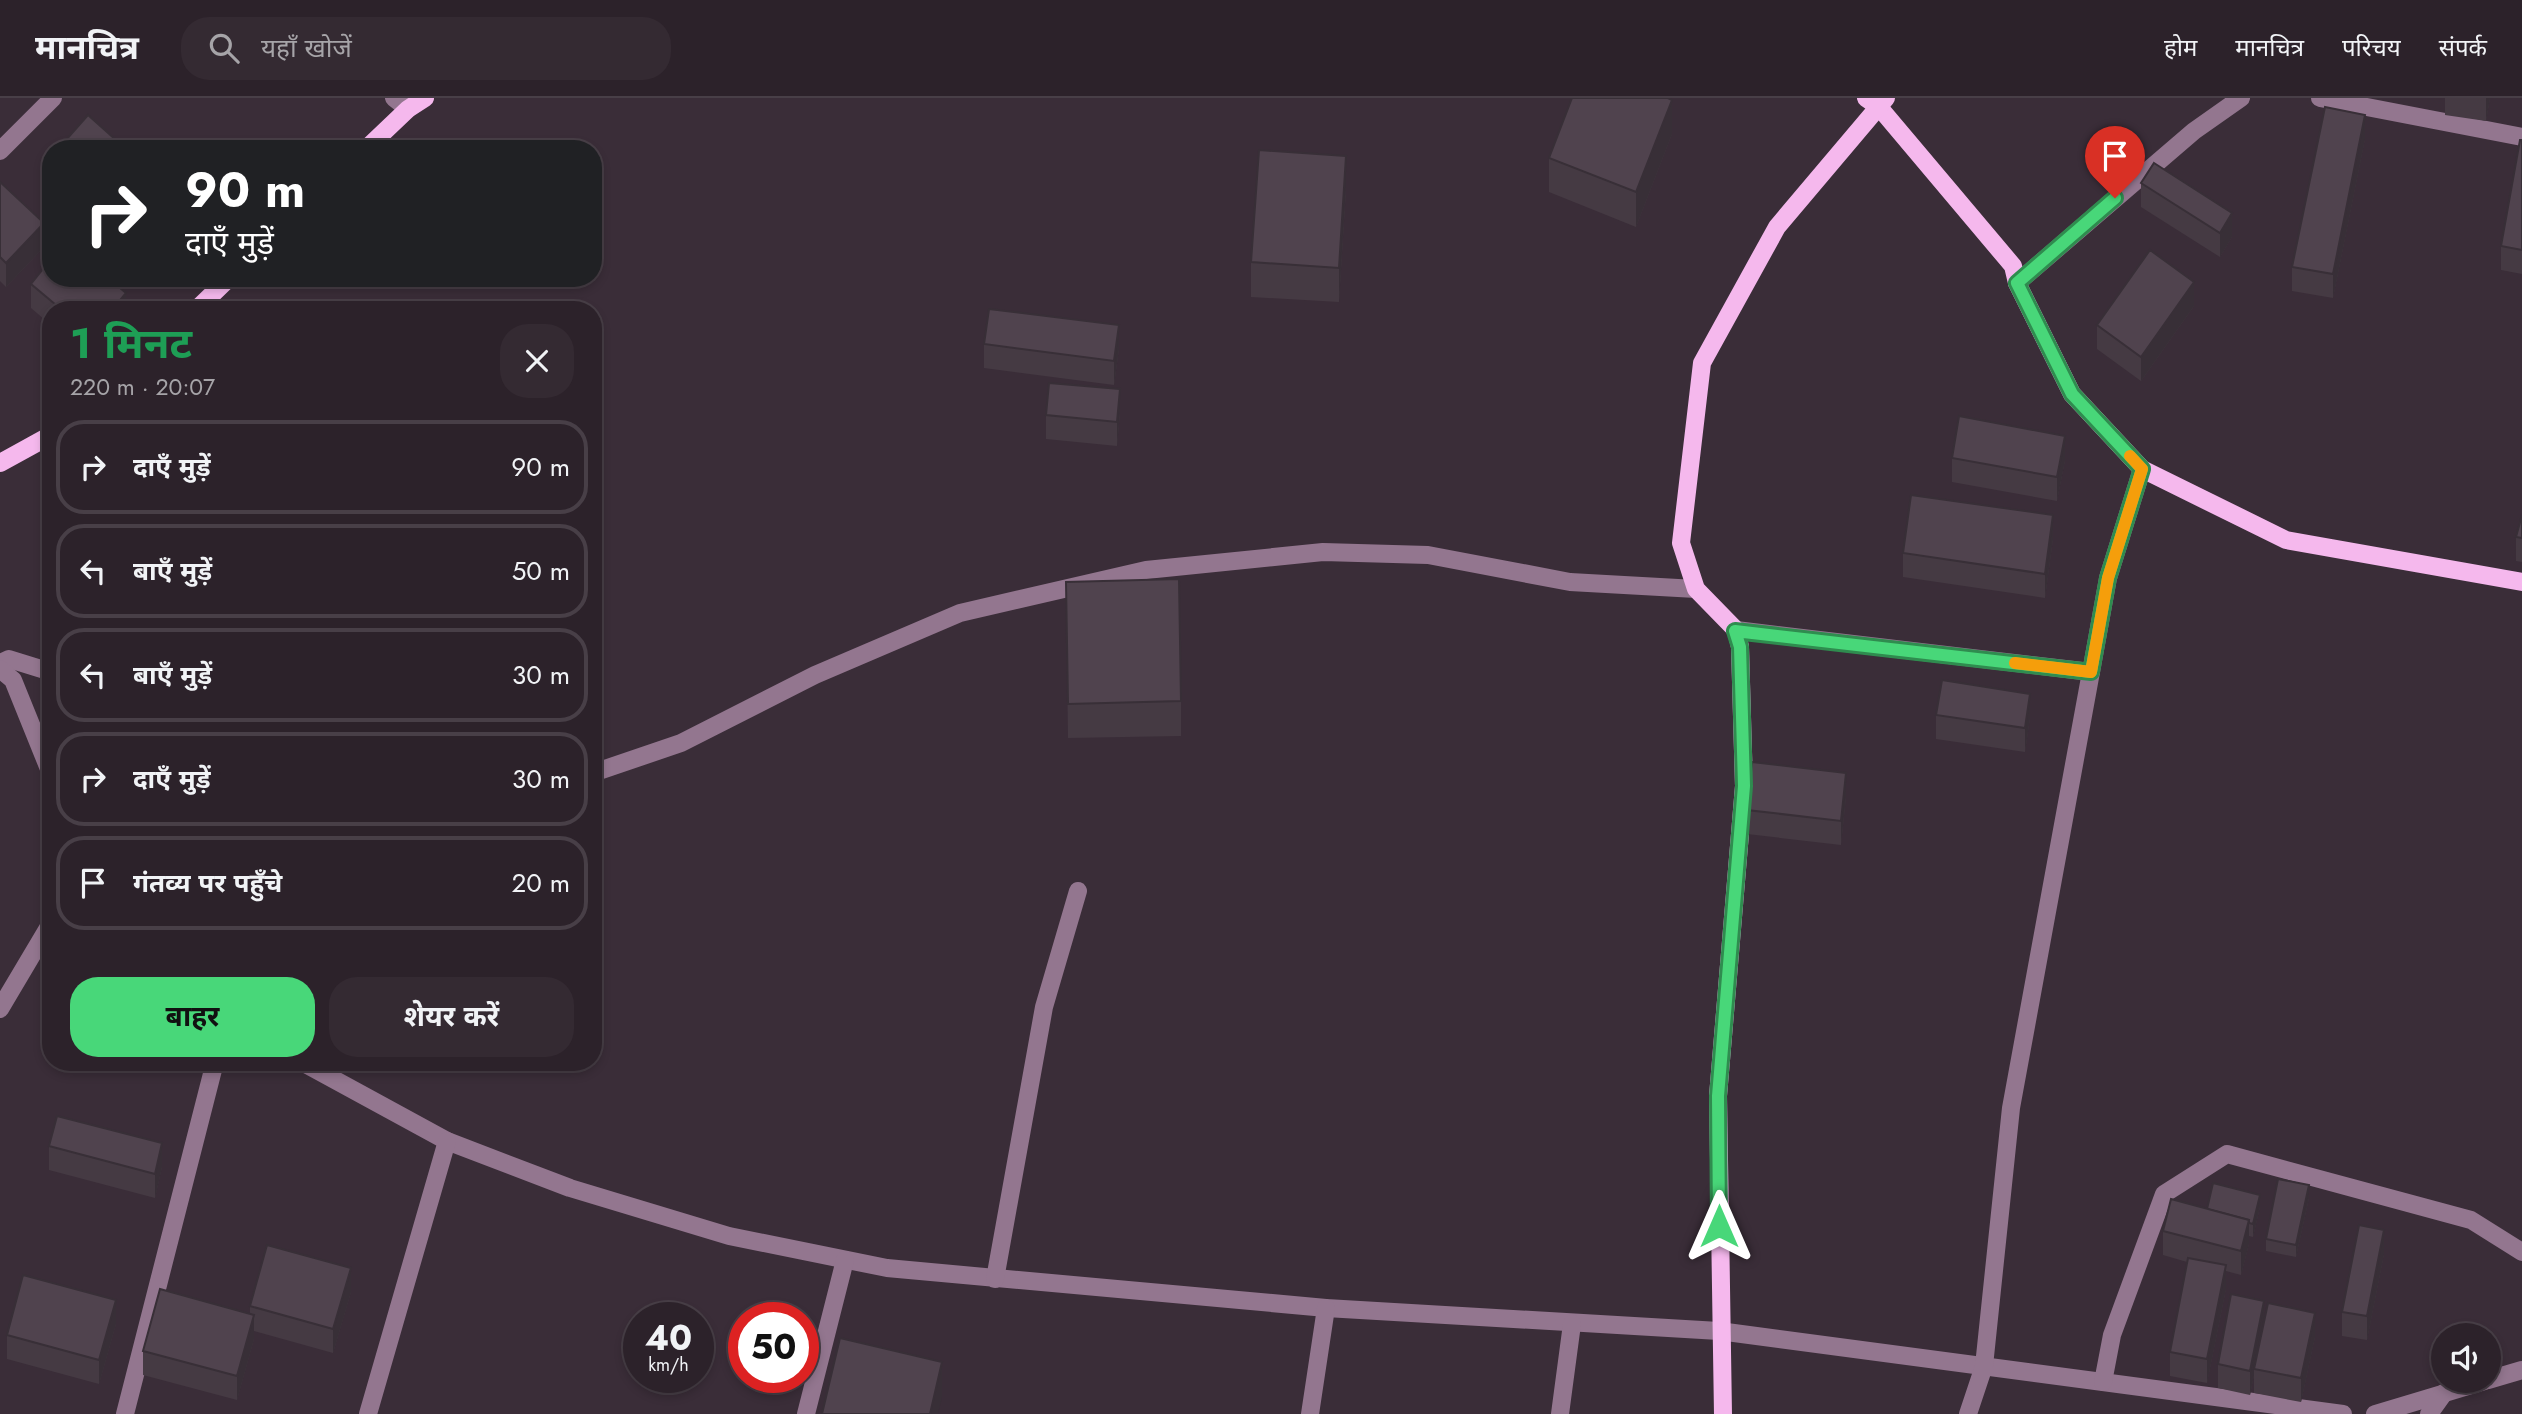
<!DOCTYPE html>
<html lang="hi">
<meta charset="utf-8">
<style>
:root{--surface:#2c222a;--page:#342a32;--text:#f1f3f6;--muted:#a6a4a8;--line:#483f47;--accent:#48d779}
body{margin:0;font-family:Jost,"Noto Sans Devanagari",sans-serif;background:var(--page);color:var(--text);height:100vh;display:flex;flex-direction:column;font-size:26px;white-space:nowrap}
*{box-sizing:border-box;margin:0}
p{font-size:23px;color:var(--muted)}
.icon{flex:none;width:38px;height:38px;fill:none;stroke:currentColor;stroke-width:2;stroke-linecap:round;stroke-linejoin:round}
.map{position:relative;flex:1;overflow:hidden}
.panel{position:absolute;left:42px;top:203px;width:560px;height:770px;display:flex;flex-direction:column;background:var(--surface);border-radius:28px;box-shadow:0 4px 10px #0003,0 0 0 2px var(--line)}
.panel>*{flex:none}
.guide{position:absolute;left:42px;top:42px;width:560px;height:147px;border-radius:28px;box-shadow:0 4px 10px #0003,0 0 0 2px var(--line);background:#202124;color:#fff;overflow:hidden}
.buttons{position:absolute;left:2431px;top:1225px;display:grid;gap:14px}
.buttons a{display:grid;place-items:center;width:70px;height:70px;border-radius:50%;background:var(--surface);box-shadow:0 4px 10px #0003,0 0 0 2px var(--line);font-size:35px}
.speed{position:absolute;left:623px;top:1204px;display:flex;gap:14px;font-size:35px;font-weight:700;text-align:center}
.speed>*{display:grid;place-content:center;width:91px;height:91px;border-radius:50%;background:var(--surface);box-shadow:0 4px 10px #0003,0 0 0 2px var(--line);line-height:1}
.speed small{font-size:18px;font-weight:400}
.speed .limit{border:10px solid #d22;background:#fff;color:#111}
.pin{position:absolute;display:grid;place-items:center;width:60px;height:60px;color:#fff;margin:-72px -30px;border-radius:50% 50% 50% 0;rotate:-45deg;box-shadow:0 0 7px #0007}
.pin .icon{rotate:45deg}
.me{position:absolute;width:77px;margin:-38px;rotate:0deg;stroke-linejoin:round;filter:drop-shadow(0 0 5px #0008)}
.turn{display:flex;align-items:center;gap:24px;height:147px;padding:0 28px;font-size:32px}
.turn .icon{width:91px;height:91px;stroke-width:2.5}
.turn b{display:block;font-size:49px;line-height:60px}
.round{display:grid;place-items:center;flex:none;width:74px;height:74px;border-radius:28px;background:var(--page)}
.summary{display:flex;align-items:center;justify-content:space-between;height:119px;padding:0 28px}
h1{font-size:42px;font-weight:700;line-height:52px;color:#1e9e55}
.primary-button{display:flex;gap:14px;margin-top:auto;padding:14px 28px}
.primary-button a{flex:1;height:80px;border-radius:28px;background:var(--accent);color:#111;font-size:28px;font-weight:700;line-height:80px;text-align:center}
.primary-button a+a{background:var(--page);color:var(--text)}
ul{padding:0;list-style:none}
li{display:flex;align-items:center;gap:21px;height:94px;margin:0 14px 10px;padding:0 14px;border:4px solid var(--line);border-radius:28px}
li div{flex:1}
li b{display:block;font-size:26px}
li em{font-style:normal}
header{display:flex;align-items:center;gap:42px;box-sizing:border-box;height:98px;padding:0 35px;background:var(--surface);border-bottom:2px solid var(--line)}
header strong{font-size:33px}
nav{display:flex;gap:38px;margin-inline-start:auto;font-size:24px}
.search{width:490px;height:63px;background:var(--page);display:flex;align-items:center;gap:18px;box-sizing:border-box;padding:0 24px;border-radius:28px;color:var(--muted);font-size:26px}
.map>svg:first-child{display:block}
.lines{fill:none;stroke-linecap:round;stroke-linejoin:round}
.minor{stroke:#93768f;stroke-width:18}
.major{stroke:#f5b8ed;stroke-width:18}
.wall{fill:#453a43}
.shaded-wall{fill:#382f37}
.building{fill:#50434e;stroke:#382f37;stroke-width:2}
.route-casing{stroke:#2f8c4f;stroke-width:18}
.route{stroke:#48d779;stroke-width:12}
.slow{stroke:#f59e0b;stroke-width:12}
</style>
<header>
<strong>मानचित्र</strong>
<div class="search"><svg class="icon" aria-label="search" viewBox="0 0 24 24"><circle cx="10" cy="10" r="6"/><path d="M15 15l6 6"/></svg>यहाँ खोजें</div>
<nav><a>होम</a><a>मानचित्र</a><a>परिचय</a><a>संपर्क</a></nav>
</header>
<div class="map">
<svg width="2522" height="1316" viewBox="0 0 2522 1316">
<rect width="100%" height="100%" fill="#3a2d38"/>
<g class="lines">
<!-- minor -->
<g class="minor">
<polyline points="394,0 408,11"/>
<polyline points="2320,0 2522,39"/>
<polyline points="0,53 53,0"/>
<polyline points="2017,185 2194,33 2241,0"/>
<polyline points="1736,532 2091,574"/>
<polyline points="0,565 9,561 51,574"/>
<polyline points="0,571 13,582 51,676"/>
<polyline points="593,675 681,645 815,577 960,515 1146,472 1323,454 1428,457 1570,484 1696,491"/>
<polyline points="0,911 51,825"/>
<polyline points="302,964 447,1043 570,1090 729,1138 887,1170 1326,1210 1719,1233 2343,1316"/>
<polyline points="995,1181 1044,909 1078,793"/>
<polyline points="2488,1282 2522,1272"/>
<polyline points="2103,1284 2112,1237 2164,1096 2227,1056 2471,1122 2522,1154"/>
<polyline points="125,1316 215,964"/>
<polyline points="368,1316 447,1043"/>
<polyline points="806,1316 845,1162"/>
<polyline points="1310,1316 1326,1210"/>
<polyline points="1560,1316 1572,1226"/>
<polyline points="1968,1316 1984,1268 2011,1010 2091,574 2108,480 2142,371"/>
<polyline points="2375,1316 2485,1283"/>
<polyline points="2429,1316 2444,1295"/>
</g>
<!-- major -->
<g class="major">
<polyline points="1866,0 1879,9 2013,168 2017,185 2072,296 2142,371 2286,442 2522,484"/>
<polyline points="366,51 408,11 425,0"/>
<polyline points="196,212 229,180"/>
<polyline points="0,365 51,337"/>
<polyline points="1723,1316 1718,998 1744,688 1740,549 1736,532 1696,491 1681,445 1702,265 1777,129 1886,0"/>
</g>
</g>
<!-- wall -->
<g class="wall">
<polygon points="2445,0 2490,0 2486,23 2445,17"/>
<polygon points="1672,36 1636,129 1549,94 1549,60"/>
<polygon points="2365,41 2333,200 2292,193 2292,169"/>
<polygon points="2522,42 2522,176 2501,172 2501,148"/>
<polygon points="0,84 44,149 6,189 0,183"/>
<polygon points="2141,85 2232,139 2220,159 2141,109"/>
<polygon points="1346,92 1339,204 1251,199 1251,164"/>
<polygon points="31,186 126,212 51,212 51,227 31,210"/>
<polygon points="2194,208 2141,283 2097,251 2097,227"/>
<polygon points="984,246 1119,251 1114,287 984,270"/>
<polygon points="1120,315 1117,348 1046,341 1046,317"/>
<polygon points="1952,360 2065,362 2057,403 1952,384"/>
<polygon points="2522,417 2522,464 2516,463 2516,439"/>
<polygon points="2053,441 2045,500 1903,479 1903,455"/>
<polygon points="1066,484 1181,603 1181,638 1068,640"/>
<polygon points="1936,617 2030,620 2025,654 1936,641"/>
<polygon points="1846,699 1841,747 1747,736 1747,712"/>
<polygon points="49,1048 162,1069 155,1100 49,1072"/>
<polygon points="2309,1100 2296,1159 2266,1153 2266,1141"/>
<polygon points="2260,1109 2253,1139 2249,1138 2249,1146 2241,1177 2226,1173 2226,1191 2207,1285 2170,1278 2170,1254 2187,1164 2163,1157 2163,1133"/>
<polygon points="2384,1156 2367,1242 2342,1238 2342,1214"/>
<polygon points="351,1194 333,1255 254,1233 254,1241 237,1302 143,1277 143,1253 250,1216 250,1208"/>
<polygon points="2264,1221 2315,1239 2301,1304 2254,1295 2254,1277 2250,1297 2218,1290 2218,1266"/>
<polygon points="116,1226 99,1286 7,1261 7,1237"/>
</g>
<!-- shaded-wall -->
<g class="shaded-wall">
<polygon points="2486,0 2490,0 2486,23"/>
<polygon points="1672,2 1672,36 1636,129 1636,94"/>
<polygon points="2365,17 2365,41 2333,200 2333,176"/>
<polygon points="1346,58 1346,92 1339,204 1339,170"/>
<polygon points="2232,115 2232,139 2220,159 2220,135"/>
<polygon points="44,125 44,149 6,189 6,165"/>
<polygon points="2194,184 2194,208 2141,283 2141,259"/>
<polygon points="126,195 126,212 112,212"/>
<polygon points="1119,227 1119,251 1114,287 1114,263"/>
<polygon points="1120,291 1120,315 1117,348 1117,324"/>
<polygon points="2065,338 2065,362 2057,403 2057,379"/>
<polygon points="2053,417 2053,441 2045,500 2045,476"/>
<polygon points="2030,596 2030,620 2025,654 2025,630"/>
<polygon points="1846,675 1846,699 1841,747 1841,723"/>
<polygon points="162,1045 162,1069 155,1100 155,1076"/>
<polygon points="2309,1087 2309,1100 2296,1159 2296,1147"/>
<polygon points="2260,1097 2260,1109 2253,1139 2253,1126"/>
<polygon points="2249,1122 2249,1146 2241,1177 2241,1153"/>
<polygon points="2384,1132 2384,1156 2367,1242 2367,1218"/>
<polygon points="2226,1167 2226,1191 2207,1285 2207,1261"/>
<polygon points="351,1170 351,1194 333,1255 333,1231"/>
<polygon points="116,1202 116,1226 99,1286 99,1262"/>
<polygon points="2264,1203 2264,1227 2254,1271 2254,1277 2250,1297 2250,1273"/>
<polygon points="2315,1215 2315,1239 2301,1304 2301,1280"/>
<polygon points="254,1217 254,1241 237,1302 237,1278"/>
<polygon points="942,1264 942,1299 938,1316 930,1316"/>
</g>
<!-- building -->
<g class="building">
<polygon points="1572,0 1668,0 1672,2 1636,94 1549,60"/>
<polygon points="2325,9 2365,17 2333,176 2292,169"/>
<polygon points="88,17 126,51 58,51"/>
<polygon points="2520,42 2522,42 2522,152 2501,148"/>
<polygon points="1259,52 1346,58 1339,170 1251,164"/>
<polygon points="2154,65 2232,115 2220,135 2141,85"/>
<polygon points="0,84 44,125 6,165 0,159"/>
<polygon points="2150,152 2194,184 2141,259 2097,227"/>
<polygon points="51,161 51,180 108,180 126,195 112,212 62,212 31,186"/>
<polygon points="989,211 1119,227 1114,263 984,246"/>
<polygon points="1049,285 1120,291 1117,324 1046,317"/>
<polygon points="1959,318 2065,338 2057,379 1952,360"/>
<polygon points="1911,397 2053,417 2045,476 1903,455"/>
<polygon points="2522,417 2522,440 2516,439"/>
<polygon points="1179,481 1181,603 1068,606 1066,484"/>
<polygon points="1942,582 2030,596 2025,630 1936,617"/>
<polygon points="1752,664 1846,675 1841,723 1747,712"/>
<polygon points="57,1018 162,1045 155,1076 49,1048"/>
<polygon points="2278,1081 2309,1087 2296,1147 2266,1141"/>
<polygon points="2213,1085 2260,1097 2253,1126 2249,1125 2249,1122 2207,1111"/>
<polygon points="2171,1101 2249,1122 2241,1153 2163,1133"/>
<polygon points="2359,1127 2384,1132 2367,1218 2342,1214"/>
<polygon points="267,1147 351,1170 333,1231 250,1208"/>
<polygon points="2188,1160 2226,1167 2207,1261 2170,1254"/>
<polygon points="23,1177 116,1202 99,1262 7,1237"/>
<polygon points="160,1191 254,1217 237,1278 143,1253"/>
<polygon points="2231,1196 2264,1203 2250,1273 2218,1266"/>
<polygon points="2268,1205 2315,1215 2301,1280 2254,1271"/>
<polygon points="840,1240 942,1264 930,1316 822,1316"/>
</g>
<g class="lines">
<defs>
<polyline id="route" points="1719,1128 1718,998 1744,688 1740,549 1735,533 2091,574 2108,480 2142,371 2072,296 2017,185 2115,100"/>
</defs>
<!-- route casing -->
<use href="#route" class="route-casing"/>
<!-- route -->
<use href="#route" class="route"/>
<!-- slow -->
<polyline class="slow" points="2015,565 2091,574 2108,480 2142,371 2130,358"/>
</g>
</svg>
<div class="buttons">
<a><svg class="icon" aria-label="sound" viewBox="0 0 24 24"><path d="M4 9h4l5-4v14l-5-4H4zM17 9q2 3 0 6"/></svg></a>
</div>
<div class="speed"><div>40<small>km/h</small></div><div class="limit">50</div></div>
<div class="pin" style="left:2115px;top:100px;background:#d93025"><svg class="icon" aria-label="arrive" viewBox="0 0 24 24"><path d="M6 21V4h12l-3 4 3 4H6"/></svg></div>
<svg class="me" style="left:1719px;top:1128px" viewBox="-20 -20 40 40"><path d="M0-17L14 15 0 8-14 15z" fill="#48d779" stroke="#fff" stroke-width="4"/></svg>
<div class="guide">
<div class="turn"><svg class="icon" aria-label="right" viewBox="0 0 24 24"><path d="M7 20v-9h11M14 6l5 5-5 5"/></svg><div><b>90 m</b>दाएँ मुड़ें</div></div>
</div>
<section class="panel">
<div class="summary"><div><h1>1 मिनट</h1><p>220 m · 20:07</p></div><a class="round"><svg class="icon" aria-label="close" viewBox="0 0 24 24"><path d="M6 6l12 12M18 6L6 18"/></svg></a></div>
<ul>
<li><svg class="icon" aria-label="right" viewBox="0 0 24 24"><path d="M7 20v-9h11M14 6l5 5-5 5"/></svg><div><b>दाएँ मुड़ें</b></div><em>90 m</em></li>
<li><svg class="icon" aria-label="left" viewBox="0 0 24 24"><path d="M17 20v-9H6M10 6l-5 5 5 5"/></svg><div><b>बाएँ मुड़ें</b></div><em>50 m</em></li>
<li><svg class="icon" aria-label="left" viewBox="0 0 24 24"><path d="M17 20v-9H6M10 6l-5 5 5 5"/></svg><div><b>बाएँ मुड़ें</b></div><em>30 m</em></li>
<li><svg class="icon" aria-label="right" viewBox="0 0 24 24"><path d="M7 20v-9h11M14 6l5 5-5 5"/></svg><div><b>दाएँ मुड़ें</b></div><em>30 m</em></li>
<li><svg class="icon" aria-label="arrive" viewBox="0 0 24 24"><path d="M6 21V4h12l-3 4 3 4H6"/></svg><div><b>गंतव्य पर पहुँचे</b></div><em>20 m</em></li>
</ul>
<div class="primary-button"><a>बाहर</a><a>शेयर करें</a></div>
</section>
</div>
